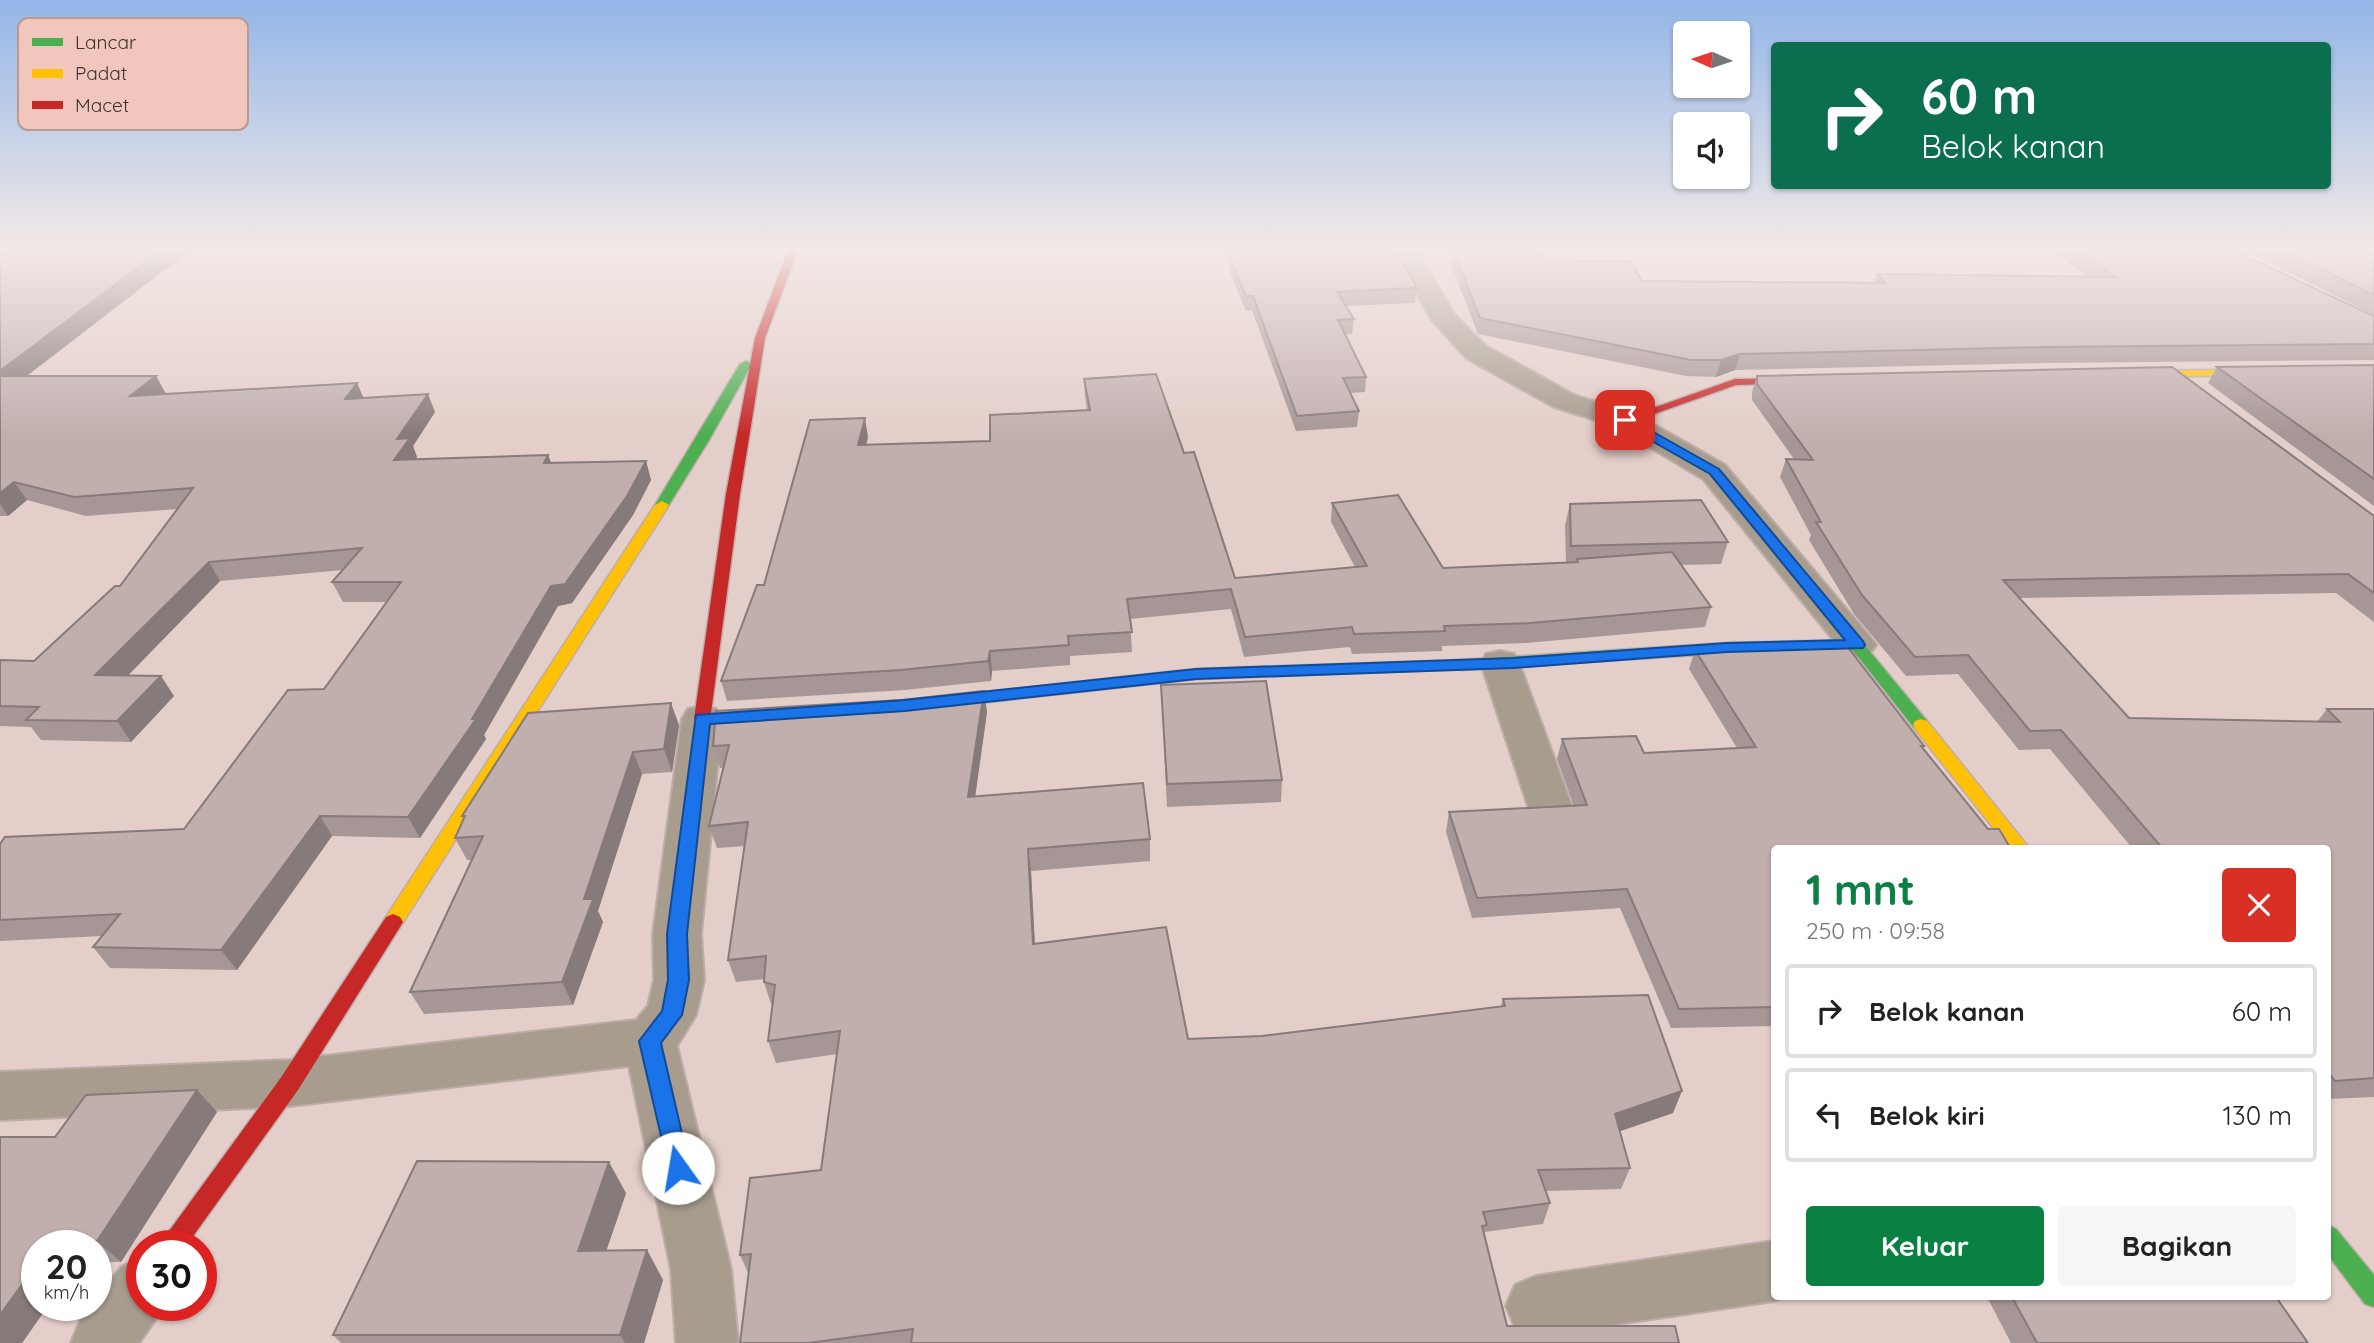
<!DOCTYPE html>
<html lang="id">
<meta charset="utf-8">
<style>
:root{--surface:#fff;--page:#f6f6f6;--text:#222;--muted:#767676;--line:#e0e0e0;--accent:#0b8043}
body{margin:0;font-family:Quicksand,sans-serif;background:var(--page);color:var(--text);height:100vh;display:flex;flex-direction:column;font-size:26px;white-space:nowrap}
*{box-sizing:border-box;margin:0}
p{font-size:23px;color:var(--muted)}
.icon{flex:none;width:38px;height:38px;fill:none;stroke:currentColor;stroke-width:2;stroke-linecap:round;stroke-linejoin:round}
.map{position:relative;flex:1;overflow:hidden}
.side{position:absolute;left:1771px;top:845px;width:560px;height:455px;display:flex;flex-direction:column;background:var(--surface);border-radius:7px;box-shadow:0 2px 5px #0004}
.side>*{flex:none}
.top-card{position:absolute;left:1771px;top:42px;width:560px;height:147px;border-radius:7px;box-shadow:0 2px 5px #0004;background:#0b6e4f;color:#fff;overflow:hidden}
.needle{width:46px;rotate:273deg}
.fabs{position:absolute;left:1673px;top:21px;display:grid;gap:14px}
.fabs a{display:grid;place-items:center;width:77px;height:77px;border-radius:7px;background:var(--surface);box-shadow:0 2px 5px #0004;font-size:35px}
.speed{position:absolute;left:21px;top:1230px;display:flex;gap:14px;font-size:35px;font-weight:700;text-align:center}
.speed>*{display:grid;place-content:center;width:91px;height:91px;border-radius:50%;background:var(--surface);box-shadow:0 2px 5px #0004;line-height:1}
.speed small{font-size:18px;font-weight:400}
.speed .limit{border:10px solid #d22;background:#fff;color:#111}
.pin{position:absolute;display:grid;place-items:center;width:60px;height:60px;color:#fff;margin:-30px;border-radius:14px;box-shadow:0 4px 10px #0006}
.me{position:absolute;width:77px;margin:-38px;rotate:347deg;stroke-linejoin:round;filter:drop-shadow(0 0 5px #0008)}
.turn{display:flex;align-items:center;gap:24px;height:147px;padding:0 35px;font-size:32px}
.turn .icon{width:91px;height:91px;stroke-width:2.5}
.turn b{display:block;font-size:49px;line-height:60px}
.round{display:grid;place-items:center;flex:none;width:74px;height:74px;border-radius:7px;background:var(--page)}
.overview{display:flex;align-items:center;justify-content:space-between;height:119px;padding:0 35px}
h1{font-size:42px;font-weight:700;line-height:52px;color:var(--accent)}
.cta{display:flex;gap:14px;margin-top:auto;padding:14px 35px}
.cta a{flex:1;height:80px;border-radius:7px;background:var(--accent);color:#fff;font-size:28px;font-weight:700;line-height:80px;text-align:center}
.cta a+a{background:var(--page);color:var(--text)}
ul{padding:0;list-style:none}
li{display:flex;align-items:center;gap:21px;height:94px;margin:0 14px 10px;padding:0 21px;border:4px solid var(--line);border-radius:7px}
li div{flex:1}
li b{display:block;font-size:26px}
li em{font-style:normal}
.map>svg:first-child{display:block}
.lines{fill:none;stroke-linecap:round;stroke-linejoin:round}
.street-casing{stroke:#bdada9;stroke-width:4}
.fast-casing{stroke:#bdada9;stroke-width:3}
.slow-casing{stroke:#bdada9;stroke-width:3}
.jam-casing{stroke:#bdada9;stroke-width:3}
.street{fill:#a89c8f;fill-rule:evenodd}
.fast{fill:#4caf50;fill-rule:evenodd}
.slow{fill:#ffc107;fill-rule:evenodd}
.jam{fill:#c62828;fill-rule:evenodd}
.wall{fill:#a69696}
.shaded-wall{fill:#877a7a}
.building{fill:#c1afae;stroke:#877a7a;stroke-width:2}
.route{fill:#1a73e8;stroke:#114b97;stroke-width:2}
.key{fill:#f0c6bd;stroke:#bb9991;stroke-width:2}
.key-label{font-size:19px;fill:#3f2f2b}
</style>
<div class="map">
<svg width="2374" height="1343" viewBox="0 0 2374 1343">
<rect width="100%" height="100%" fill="#e4cec9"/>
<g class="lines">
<defs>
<g id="street">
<polygon points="1391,248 1415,248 1455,315 1486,346 1574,395 1635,414 1725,465 1870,637 1876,645 1870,653 1857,657 1844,653 1703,479 1615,426 1554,407 1466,358 1431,319"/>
<polygon points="1500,651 1514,654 1519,663 1573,809 1566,820 1551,825 1536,820 1529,809 1481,663 1486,654"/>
<polygon points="702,706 716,709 722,719 701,934 704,980 696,1015 677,1046 731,1269 738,1343 676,1343 671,1269 629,1066 290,1106 0,1120 0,1072 290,1060 636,1020 648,1006 654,980 653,934 682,719 688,709"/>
<polygon points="1774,1241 1774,1297 1783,1297 1774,1301 1536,1336 1515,1327 1506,1306 1515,1285 1536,1276"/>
<polygon points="142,1258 142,1306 165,1306 139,1343 71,1343 80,1321 92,1306 96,1306 96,1299 121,1267"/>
</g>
<g id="fast">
<polygon points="746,361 752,364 709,440 667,508 657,508 655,505 740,364"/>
<polygon points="1857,640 1862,642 1927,721 1929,725 1927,729 1915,729 1853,650 1727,653 1461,670 1453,665 1461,660 1727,643"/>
<polygon points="2328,1225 2336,1229 2374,1275 2374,1307 2365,1304 2328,1255"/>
</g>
<g id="slow">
<polygon points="2374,368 2374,374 2128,377 2122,374 2128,371"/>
<polygon points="662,501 669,505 400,927 393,930 386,927 383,922 386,917 655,505"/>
<polygon points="1461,660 1467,661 1469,665 1467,669 1196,679 933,708 925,703 933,698 1196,669"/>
<polygon points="1921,719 1927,721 2030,849 2010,849 1915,729 1913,725 1915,721"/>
</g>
<g id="jam">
<polygon points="789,248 799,248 765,338 740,494 711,713 769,709 777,714 769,719 702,725 694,719 726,494 755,338"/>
<polygon points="1809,378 1813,379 1813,383 1736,385 1629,423 1621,423 1619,420 1735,379"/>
<polygon points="393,914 400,917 403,922 400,927 298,1090 186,1246 160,1246 164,1238 282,1076 386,917"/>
</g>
</defs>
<!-- street casing -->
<use href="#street" class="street-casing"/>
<!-- fast casing -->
<use href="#fast" class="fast-casing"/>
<!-- slow casing -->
<use href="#slow" class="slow-casing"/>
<!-- jam casing -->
<use href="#jam" class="jam-casing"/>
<!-- street -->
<use href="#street" class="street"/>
<!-- fast -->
<use href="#fast" class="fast"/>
<!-- slow -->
<use href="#slow" class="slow"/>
<!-- jam -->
<use href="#jam" class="jam"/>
</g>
<!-- wall -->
<g class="wall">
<polygon points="0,248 188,252 27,376 156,376 166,394 363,398 435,412 413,446 417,457 416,459 548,455 551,463 646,461 651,480 633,515 572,603 558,606 484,735 486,739 420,838 332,836 237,970 110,968 93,947 102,936 0,941 0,844 184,829 324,689 387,602 343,602 332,582 343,570 220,581 128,675 174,696 131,742 41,740 31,727 0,726 0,660 34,661 120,586 178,509 86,516 27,500 8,516 0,516"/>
<polygon points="1226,248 1396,248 1417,288 1415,303 1345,306 1354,319 1352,334 1345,334 1366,377 1365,392 1350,393 1359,411 1357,427 1296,431 1252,310 1246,311 1229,270"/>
<polygon points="2050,248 2228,248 2374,316 2374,360 2042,363 1735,370 1716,377 1686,376 1478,334 1451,265 1453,250 1545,261 1642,281 1874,283 1877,274 2087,277"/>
<polygon points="2239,248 2374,248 2374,315"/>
<polygon points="2374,365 2374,506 2208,383 2217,367"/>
<polygon points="1757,376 2374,516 2374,622 2336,593 2020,598 2129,718 2317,722 2327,709 2374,709 2374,1097 2328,1099 2328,849 2133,849 2050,749 2019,750 1958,674 1906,676 1854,614 1809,540 1811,535 1780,477 1786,459 1794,459 1752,400 1752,392"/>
<polygon points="1084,379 1184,453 1235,578 1355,567 1331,522 1332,503 1443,568 1566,562 1565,525 1570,504 1728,542 1721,564 1681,565 1711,607 1705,627 1526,643 1442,646 1442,651 1352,654 1350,647 1244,657 1231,609 1130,619 1132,652 1070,656 1070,665 992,671 991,681 905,690 727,701 721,681 764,585 868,437 866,445 990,441 1087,410 1085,397"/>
<polygon points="1695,650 1924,746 1923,748 1988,829 1774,849 1774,1026 1671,1028 1620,908 1472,918 1446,832 1449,812 1574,806 1557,759 1562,739 1644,753 1737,748 1689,669"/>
<polygon points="1161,685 1282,780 1281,802 1167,807"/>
<polygon points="984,691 987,712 975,797 1150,839 1150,861 1031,871 1035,944 1188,1039 1262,1036 1501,1006 1503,999 1673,1113 1620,1131 1630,1168 1621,1189 1546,1191 1550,1203 1543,1224 1485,1232 1484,1235 1507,1326 1679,1343 740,1343 749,1275 740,1255 821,1170 837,1054 776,1063 768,1041 773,1005 771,1004 764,982 764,979 736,982 728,960 745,846 717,848 709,826 723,768 720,768 713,746 901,700"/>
<polygon points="679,725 672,772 642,774 598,911 603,922 573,1005 424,1014 410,992 472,860 467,860 455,838 463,820 462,816"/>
<polygon points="197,1090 217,1112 121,1262 96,1262 96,1246 37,1246 37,1306 48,1306 22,1343 0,1343 55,1137"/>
<polygon points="626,1193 606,1251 647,1250 663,1280 644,1343 341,1343 333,1335"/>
<polygon points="1987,1297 2276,1297 2308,1343 2011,1343"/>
</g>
<!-- shaded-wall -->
<g class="shaded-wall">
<polygon points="164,248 225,248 188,252 4,393 0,387 0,371"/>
<polygon points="1740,354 1735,370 1716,377 1721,360"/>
<polygon points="156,376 166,394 130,396"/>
<polygon points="357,383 365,401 345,399"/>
<polygon points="428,394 435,412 413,446 417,457 403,479 394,460 397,439"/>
<polygon points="865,418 868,437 861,464 858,445"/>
<polygon points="548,455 555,473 544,463"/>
<polygon points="646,461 651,480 633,515 572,603 558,606 484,735 486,739 420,838 408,817 551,586"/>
<polygon points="14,482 27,500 8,516 0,504 0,493"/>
<polygon points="209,562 220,581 109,695 95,675"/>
<polygon points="990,651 992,671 991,681 988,661"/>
<polygon points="161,676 174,696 131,742 117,721"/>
<polygon points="984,691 987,712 972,819 968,797"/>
<polygon points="671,703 679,725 672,772 664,749"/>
<polygon points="633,752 642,774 598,911 603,922 573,1005 562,982 584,899"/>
<polygon points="320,816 332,836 237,970 221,950"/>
<polygon points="1028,849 1031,871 1036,967 1033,944"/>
<polygon points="197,1090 217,1112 121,1262 97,1241"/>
<polygon points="1682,1091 1673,1113 1606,1136 1615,1114"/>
<polygon points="609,1162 626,1193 596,1281 578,1251"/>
<polygon points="54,1240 60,1246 50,1246"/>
<polygon points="647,1250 663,1280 644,1343 625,1343 620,1335"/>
<polygon points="37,1264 37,1306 48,1306 22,1343 0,1343 0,1315"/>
</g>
<!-- building -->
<g class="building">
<polygon points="0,248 164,248 0,371"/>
<polygon points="1228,248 1396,248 1417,288 1337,292 1354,319 1338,320 1366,377 1343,378 1359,411 1297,416 1253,296 1246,296 1229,256"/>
<polygon points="1481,248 1535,248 1545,261 1631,262 1642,281 1885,283 1877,274 2115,277 2076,248 2228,248 2374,316 2374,344 2049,347 1740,354 1721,360 1691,360 1480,318 1453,250"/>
<polygon points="2278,248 2374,248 2374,295"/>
<polygon points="2374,365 2374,479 2217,367"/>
<polygon points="2172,367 2374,516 2374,593 2348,574 2003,580 2129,718 2340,722 2327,709 2374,709 2374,1078 2335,1081 2328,1072 2328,849 2163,849 2061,730 2030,731 1968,655 1915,657 1862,595 1816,522 1821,522 1786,459 1813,460 1757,384 1757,376"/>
<polygon points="1156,374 1184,453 1194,452 1235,578 1367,566 1332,503 1398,495 1443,568 1578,562 1577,559 1672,552 1711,607 1530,623 1444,626 1445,631 1354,634 1352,627 1245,637 1231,589 1127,599 1132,632 1068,636 1069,645 990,651 988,661 901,670 721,681 757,585 764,585 810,420 865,418 858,445 990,441 990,415 1090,410 1084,379"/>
<polygon points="0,376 156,376 130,396 357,383 345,399 428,394 397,439 410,438 394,460 548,455 544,463 646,461 627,496 565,584 551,586 472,719 476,719 408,817 320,816 221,950 93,947 120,914 0,920 0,844 5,837 184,829 288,690 324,689 401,582 332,582 362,548 209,562 95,675 161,676 117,721 26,720 39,707 0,706 0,660 34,661 115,586 120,586 193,488 74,497 14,482 0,493"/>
<polygon points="1701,500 1728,542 1571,546 1570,504"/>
<polygon points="1843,641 1924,746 1921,746 1988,829 1999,829 2011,849 1774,849 1774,1007 1679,1009 1627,889 1477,898 1449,812 1587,805 1562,739 1636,736 1644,753 1756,747 1695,650"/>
<polygon points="1266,681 1282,780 1167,784 1161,685"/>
<polygon points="984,691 968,797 1143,783 1150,839 1028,849 1033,944 1166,927 1188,1039 1262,1036 1505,1006 1503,999 1648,995 1682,1091 1615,1114 1630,1168 1538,1170 1550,1203 1483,1212 1487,1225 1482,1226 1507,1326 1675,1326 1679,1343 911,1343 913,1329 808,1343 740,1343 751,1254 740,1255 750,1178 821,1170 840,1031 768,1041 775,985 764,982 766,956 728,960 748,822 709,826 729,745 713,746 716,711 901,700"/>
<polygon points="671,703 664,749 633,752 584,899 593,899 562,982 410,992 483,836 455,838 465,816 462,816 528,713"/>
<polygon points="197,1090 97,1241 54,1240 50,1246 37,1246 37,1264 0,1315 0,1137 55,1137 86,1095"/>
<polygon points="417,1161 609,1162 578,1251 647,1250 620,1335 333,1335"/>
<polygon points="2012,1297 2276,1297 2308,1343 2037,1343"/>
</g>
<!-- sky -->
<linearGradient id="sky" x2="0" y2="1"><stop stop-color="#93b6e8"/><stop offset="0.57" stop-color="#f3e9e7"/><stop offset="1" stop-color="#f3e9e7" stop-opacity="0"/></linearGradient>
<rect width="2374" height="436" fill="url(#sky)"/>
<!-- route -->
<polygon class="route" points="1625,416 1719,469 1863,641 1865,645 1863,648 1727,652 1513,668 1196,679 905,711 710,724 687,934 689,980 682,1015 661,1043 690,1168 687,1175 678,1178 670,1175 639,1041 662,1011 668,980 667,934 696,715 905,700 1196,669 1513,658 1727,643 1845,640 1710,474 1620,423 1620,418"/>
<!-- legend -->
<rect x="18" y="18" width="230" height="112" rx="10" class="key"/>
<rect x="32" y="38" width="31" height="8" fill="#4caf50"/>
<rect x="32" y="69" width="31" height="9" fill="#ffc107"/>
<rect x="32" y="101" width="31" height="8" fill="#c62828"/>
<g class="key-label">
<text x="75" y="49">Lancar</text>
<text x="75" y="80">Padat</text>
<text x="75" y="112">Macet</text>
</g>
</svg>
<div class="fabs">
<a><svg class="needle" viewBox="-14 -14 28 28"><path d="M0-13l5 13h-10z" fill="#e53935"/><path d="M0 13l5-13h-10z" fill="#767676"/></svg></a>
<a><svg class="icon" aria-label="sound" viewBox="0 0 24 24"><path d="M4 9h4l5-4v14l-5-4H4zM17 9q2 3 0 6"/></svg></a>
</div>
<div class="speed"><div>20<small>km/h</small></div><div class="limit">30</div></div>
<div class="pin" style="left:1625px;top:420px;background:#d93025"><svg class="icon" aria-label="arrive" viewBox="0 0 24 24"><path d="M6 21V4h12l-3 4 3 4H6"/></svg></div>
<svg class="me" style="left:678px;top:1168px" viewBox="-20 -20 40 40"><circle r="19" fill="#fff"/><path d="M0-13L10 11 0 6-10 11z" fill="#1a73e8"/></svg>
<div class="top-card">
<div class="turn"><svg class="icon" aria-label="right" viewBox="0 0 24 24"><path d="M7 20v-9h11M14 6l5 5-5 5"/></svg><div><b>60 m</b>Belok kanan</div></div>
</div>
<section class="side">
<div class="overview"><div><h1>1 mnt</h1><p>250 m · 09:58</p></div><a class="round" style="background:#d93025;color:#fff"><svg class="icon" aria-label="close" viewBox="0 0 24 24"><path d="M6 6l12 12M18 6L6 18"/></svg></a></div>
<ul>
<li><svg class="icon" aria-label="right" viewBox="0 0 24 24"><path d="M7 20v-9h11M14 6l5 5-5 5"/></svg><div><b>Belok kanan</b></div><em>60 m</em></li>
<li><svg class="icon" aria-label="left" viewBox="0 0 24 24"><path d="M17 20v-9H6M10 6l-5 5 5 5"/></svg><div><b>Belok kiri</b></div><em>130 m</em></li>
</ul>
<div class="cta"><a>Keluar</a><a>Bagikan</a></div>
</section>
</div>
